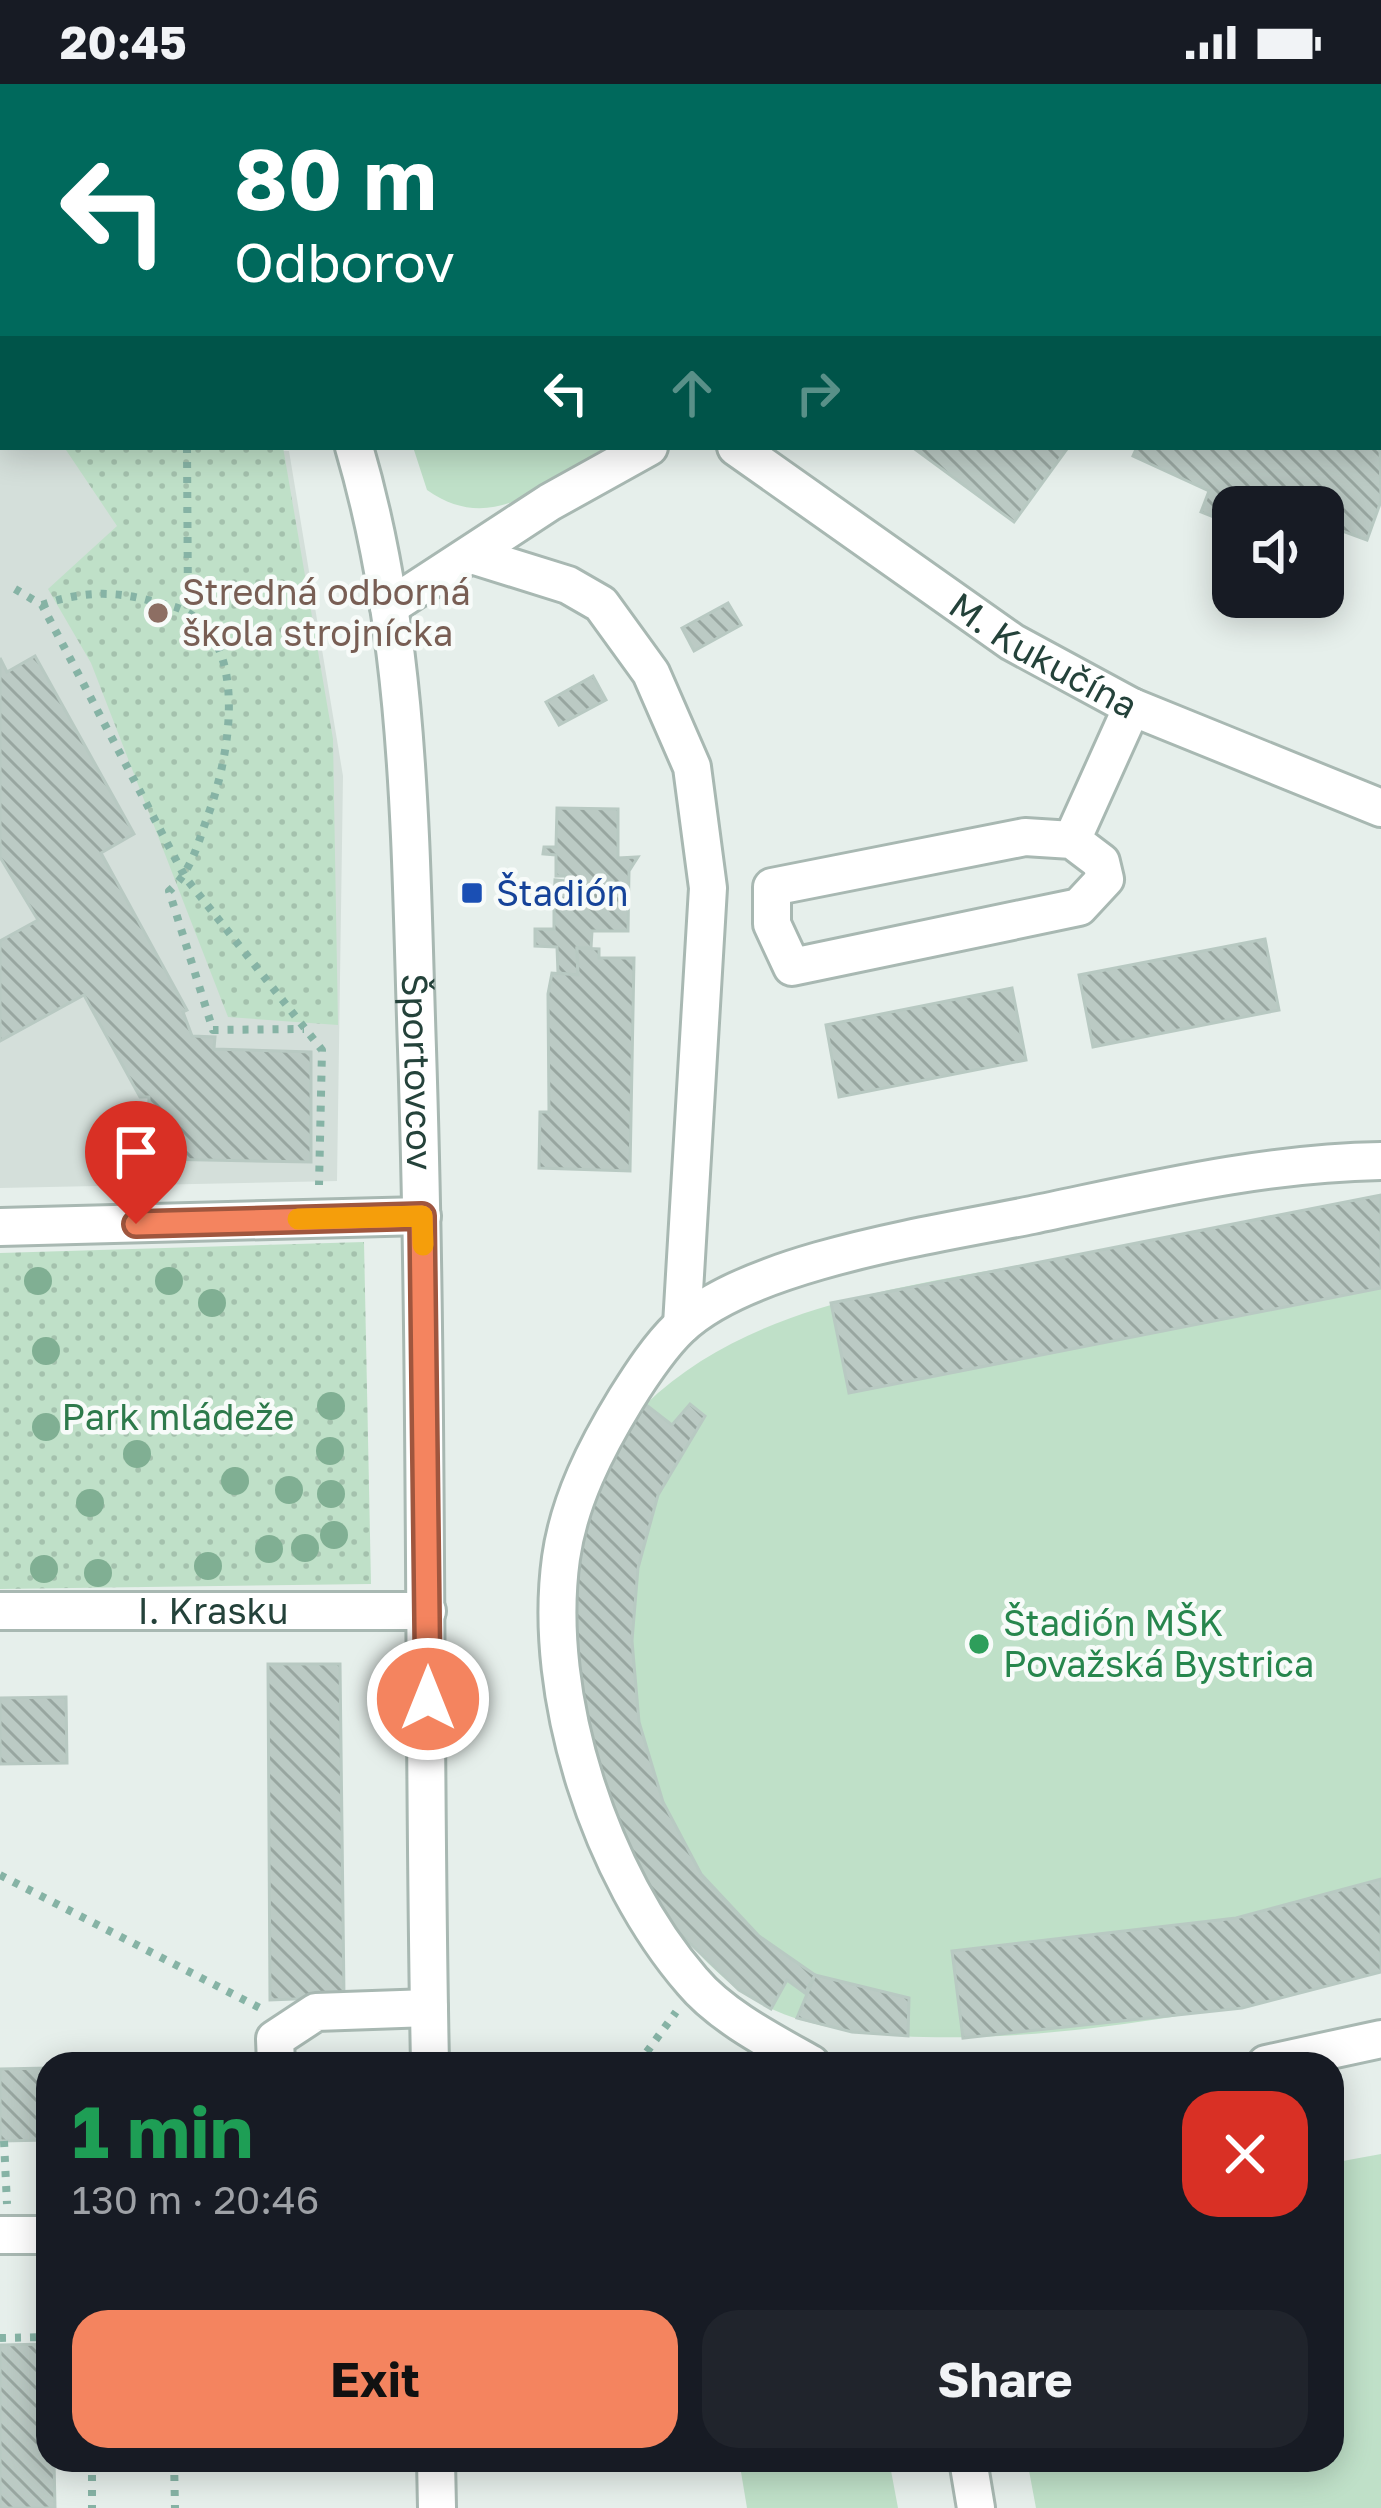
<!DOCTYPE html>
<meta charset="utf-8">
<style>
:root{--surface:#171b24;--page:#20242c;--text:#f1f3f6;--muted:#9ea1a6;--accent:#f4845f}
body{margin:0;font-family:"Golos Text",sans-serif;background:var(--page);color:var(--text);height:100vh;display:flex;flex-direction:column;font-size:45px;white-space:nowrap}
*{box-sizing:border-box;margin:0}
p{font-size:39px;color:var(--muted)}
.icon{flex:none;width:66px;height:66px;fill:none;stroke:currentColor;stroke-width:2;stroke-linecap:round;stroke-linejoin:round}
.map{position:relative;flex:1;overflow:hidden}
.drawer{position:absolute;left:36px;top:1968px;width:1308px;height:420px;display:flex;flex-direction:column;background:var(--surface);border-radius:36px;box-shadow:0 6px 30px #0003}
.drawer>*{flex:none}
.top-card{position:absolute;left:0px;top:0px;width:1383px;height:366px;box-shadow:0 6px 30px #0003;background:#00695c;color:#fff;overflow:hidden}
.buttons{position:absolute;left:1212px;top:402px;display:grid;gap:24px}
.buttons a{display:grid;place-items:center;width:132px;height:132px;border-radius:24px;background:var(--surface);box-shadow:0 6px 30px #0003;font-size:60px}
.pin{position:absolute;display:grid;place-items:center;width:102px;height:102px;color:#fff;margin:-123px -51px;border-radius:50% 50% 50% 0;rotate:-45deg;box-shadow:0 0 12px #0007}
.pin .icon{rotate:45deg}
.me{position:absolute;width:132px;margin:-66px;rotate:0deg;stroke-linejoin:round;filter:drop-shadow(0 0 9px #0008)}
.turn{display:flex;align-items:center;gap:42px;height:252px;padding:0 36px;font-size:54px}
.turn .icon{width:156px;height:156px;stroke-width:2.5}
.turn b{display:block;font-size:84px;line-height:102px}
.lanes{display:flex;align-items:center;height:114px;padding:0 36px;background:#0003;justify-content:center;gap:60px;direction:ltr}
.lanes .off{opacity:.35}
.round{display:grid;place-items:center;flex:none;width:126px;height:126px;border-radius:36px;background:var(--page)}
.head{display:flex;align-items:center;justify-content:space-between;height:204px;padding:0 36px}
h1{font-size:72px;font-weight:700;line-height:90px;color:#1e9e55}
.primary-button{display:flex;gap:24px;margin-top:auto;padding:24px 36px}
.primary-button a{flex:1;height:138px;border-radius:36px;background:var(--accent);color:#111;font-size:48px;font-weight:700;line-height:138px;text-align:center}
.primary-button a+a{background:var(--page);color:var(--text)}
.status{display:flex;justify-content:space-between;align-items:center;height:84px;padding:0 60px;background:var(--surface);direction:ltr}
.status svg{height:33px;fill:currentColor}
.map>svg:first-child{display:block}
.built{fill:#d4dfda}
.green{fill:#bfe0c8}
.park{fill:url(#park-dots)}
.building{fill:url(#building-back-hatch);stroke:#b8c9c2;stroke-width:3}
.lines{fill:none;stroke-linecap:round;stroke-linejoin:round}
.minor-casing{stroke:#a8b8b2;stroke-width:42}
.path{stroke:#86b3a5;stroke-width:8;stroke-dasharray:6 9;stroke-linecap:butt}
.minor{stroke:#fff;stroke-width:36}
.tree{fill:#80af93}
.route-casing{stroke:#9f563e;stroke-width:30}
.route{stroke:#f4845f;stroke-width:21}
.slow{stroke:#f59e0b;stroke-width:21}
.education-dot{fill:#8d6e63;stroke:#f7fbf9;stroke-width:4.5}
.transit-dot{fill:#1a4fb4;stroke:#f7fbf9;stroke-width:4.5}
.leisure-dot{fill:#2e9e5b;stroke:#f7fbf9;stroke-width:4.5}
.labels{text-anchor:middle;stroke-width:9;stroke-linejoin:round;paint-order:stroke}
.education-label{font-size:36px;fill:#785e54;stroke:#f7fbf9;text-anchor:start}
.street-label{font-size:36px;fill:#24423a;stroke:#f7fbf9}
.transit-label{font-size:36px;fill:#164399;stroke:#f7fbf9;text-anchor:start}
.park-label{font-size:36px;fill:#2d7a4b;stroke:#f7fbf9}
.leisure-label{font-size:36px;fill:#27864d;stroke:#f7fbf9;text-anchor:start}
</style>
<div class="status"><b>20:45</b><svg viewBox="0 0 49 12"><path d="M0 12V9h3v3zM5 12V6h3v6zM10 12V3h3v9zM15 12V0h3v12zM26 1h20v11H26zM47 4h2v5h-2z"/></svg></div>
<div class="map">
<svg width="1381" height="2424" viewBox="0 0 1381 2424">
<defs>
<pattern id="park-dots" width="8" height="8" patternUnits="userSpaceOnUse" patternTransform="scale(3)"><rect width="8" height="8" fill="#bfe0c8"/><path d="M2 2h.1M6 6h.1" fill="none" stroke="#a4c1ad" stroke-width="1.8" stroke-linecap="round"/></pattern>
<pattern id="building-back-hatch" width="6" height="6" patternUnits="userSpaceOnUse" patternTransform="scale(3)"><rect width="6" height="6" fill="#bbcac4"/><path d="M-1 5l2 2M0 0l6 6M5-1l2 2" fill="none" stroke="#98a6a0"/></pattern>
</defs>
<rect width="100%" height="100%" fill="#e6efeb"/>
<!-- built -->
<polygon class="built" points="0,0 125,3 3,3 3,363 289,367 343,692 337,1097 0,1104"/>
<!-- green -->
<g class="green">
<path d="M413,363H606C547,398 493,453 427,406Z"/>
<path d="M1381,1111V1888C1233,1929 915,1989 774,1926C713,1899 672,1840 639,1785C603,1724 580,1647 577,1576C574,1498 585,1379 645,1321C754,1215 922,1201 1063,1173C1169,1153 1275,1132 1381,1111Z"/>
<polygon points="1381,2070 1381,2424 1036,2424 1027,2376 1332,2376 1332,2079"/>
<polygon points="739,2376 889,2376 898,2424 747,2424"/>
</g>
<!-- park -->
<g class="park">
<polygon points="64,363 283,363 333,655 338,941 228,933 91,579 48,505 117,442"/>
<polygon points="364,1158 371,1500 0,1505 0,1169"/>
</g>
<!-- building -->
<g class="building">
<polygon points="0,0 83,3 3,3 0,275"/>
<polygon points="363,0 409,0 413,3 360,3"/>
<polygon points="912,363 1064,363 1067,365 1014,438"/>
<polygon points="1137,363 1380,363 1381,417 1367,456 1323,440 1323,423 1276,423 1251,414 1249,421 1232,415 1224,437 1201,428 1209,407 1133,372"/>
<polygon points="728,519 741,541 694,567 682,544"/>
<polygon points="35,572 134,750 101,769 187,926 183,928 192,952 215,953 214,965 311,968 311,1078 158,1075 158,1061 148,1061 149,1013 140,1013 84,911 0,957 0,857 38,836 0,773 0,574 7,588"/>
<polygon points="593,592 606,616 559,641 546,618"/>
<polygon points="557,724 618,725 618,774 638,773 629,787 628,847 592,847 591,864 577,864 578,891 558,889 557,863 535,862 535,845 554,845 554,822 565,822 565,817 554,817 555,796 566,797 566,792 556,792 556,771 543,770 544,763 556,763"/>
<polygon points="1265,855 1279,926 1093,963 1079,891"/>
<polygon points="577,864 599,865 599,874 634,874 630,1087 539,1084 540,1028 549,1028 548,910 552,889 578,891"/>
<polygon points="1012,904 1026,976 839,1013 826,941"/>
<polygon points="1381,1111 1381,1204 849,1309 831,1219"/>
<polygon points="645,1320 672,1341 690,1320 705,1332 658,1411 638,1484 632,1557 639,1638 663,1718 701,1790 759,1852 815,1891 805,1909 787,1896 771,1925 739,1906 674,1844 621,1753 579,1609 575,1511 585,1444 622,1350"/>
<polygon points="268,1580 340,1580 344,1913 270,1916"/>
<polygon points="66,1613 67,1679 0,1680 0,1614"/>
<polygon points="1381,1795 1381,1888 1242,1924 963,1954 952,1867 1236,1834"/>
<polygon points="815,1891 909,1914 908,1952 852,1948 797,1934"/>
<polygon points="344,1975 344,1980 306,1980 306,1976"/>
<polygon points="48,1984 48,2056 0,2057 0,1985"/>
<polygon points="48,2260 48,2376 54,2376 55,2424 0,2424 0,2261"/>
</g>
<g class="lines">
<defs>
<g id="minor">
<polyline points="228,0 233,3"/>
<path id="s1" d="M354,363C412,559 410,763 417,965C428,1303 423,1642 430,1980"/>
<path id="s2" d="M736,363L1012,558L1132,623L1381,724"/>
<polyline points="472,471 568,501 601,520 651,589 692,683 708,804 682,1241"/>
<polyline points="389,523 550,418 649,363"/>
<polygon points="1025,753 1072,756 1101,778 1105,795 1079,823 792,883 772,840 772,803"/>
<polyline points="1072,756 1132,623"/>
<polyline points="0,1143 422,1132"/>
<path id="s3" d="M0,1527H427"/>
<polyline points="276,1980 275,1955 316,1928 429,1924"/>
<path d="M811,1980C772,1958 721,1932 692,1897C601,1792 542,1613 561,1474C569,1417 596,1364 626,1315C641,1291 659,1263 680,1243C749,1177 938,1150 1032,1131C1148,1107 1261,1079 1381,1077"/>
<polyline points="1266,1980 1381,1955"/>
<polyline points="0,2151 48,2151"/>
<polyline points="436,2376 437,2424"/>
<polyline points="968,2376 976,2424"/>
</g>
</defs>
<!-- minor casing -->
<use href="#minor" class="minor-casing"/>
<!-- path -->
<g class="path">
<polyline points="187,363 188,528"/>
<polyline points="15,505 42,521 185,793 322,966 319,1101"/>
<path d="M42,521C79,508 113,506 151,517C162,520 177,522 187,528C251,565 228,679 207,734C197,762 191,788 169,807L213,946L304,945"/>
<polyline points="0,1791 260,1924"/>
<polyline points="638,1980 676,1928"/>
<polyline points="4,2057 7,2120"/>
<polyline points="0,2254 48,2253"/>
<polyline points="92,2376 92,2424"/>
<polyline points="174,2376 175,2424"/>
</g>
<!-- minor -->
<use href="#minor" class="minor"/>
</g>
<!-- trees -->
<g class="tree">
<circle cx="38" cy="1197" r="14"/>
<circle cx="169" cy="1197" r="14"/>
<circle cx="212" cy="1219" r="14"/>
<circle cx="46" cy="1267" r="14"/>
<circle cx="331" cy="1322" r="14"/>
<circle cx="46" cy="1343" r="14"/>
<circle cx="330" cy="1367" r="14"/>
<circle cx="137" cy="1370" r="14"/>
<circle cx="235" cy="1397" r="14"/>
<circle cx="289" cy="1406" r="14"/>
<circle cx="331" cy="1410" r="14"/>
<circle cx="90" cy="1419" r="14"/>
<circle cx="334" cy="1451" r="14"/>
<circle cx="305" cy="1464" r="14"/>
<circle cx="269" cy="1465" r="14"/>
<circle cx="208" cy="1482" r="14"/>
<circle cx="44" cy="1485" r="14"/>
<circle cx="98" cy="1489" r="14"/>
</g>
<g class="lines">
<defs>
<polyline id="route" points="136,1140 422,1132 428,1615"/>
</defs>
<!-- route casing -->
<use href="#route" class="route-casing"/>
<!-- route -->
<use href="#route" class="route"/>
<!-- slow -->
<polyline class="slow" points="298,1135 422,1132 423,1161"/>
</g>
<!-- markers -->
<circle class="education-dot" cx="158" cy="529" r="12"/>
<rect class="transit-dot" x="460" y="797" width="24" height="24" rx="6"/>
<circle class="leisure-dot" cx="979" cy="1560" r="12"/>
<g class="labels">
<!-- education labels -->
<g class="education-label">
<text x="182" y="521">Stredná odborná<tspan x="182" dy="41">škola strojnícka</tspan></text>
</g>
<!-- street labels -->
<g class="street-label">
<text dy="13" stroke="none"><textPath href="#s2" startOffset="372">M. Kukučína</textPath></text>
<text dy="13" stroke="none"><textPath href="#s1" startOffset="630">Športovcov</textPath></text>
<text dy="13" stroke="none"><textPath href="#s3" startOffset="213">I. Krasku</textPath></text>
</g>
<!-- transit labels -->
<g class="transit-label">
<text x="496" y="822">Štadión</text>
</g>
<!-- park labels -->
<g class="park-label">
<text x="178" y="1346">Park mládeže</text>
</g>
<!-- leisure labels -->
<g class="leisure-label">
<text x="1003" y="1552">Štadión MŠK<tspan x="1003" dy="41">Považská Bystrica</tspan></text>
</g>
</g>
</svg>
<div class="buttons">
<a><svg class="icon" aria-label="sound" viewBox="0 0 24 24"><path d="M4 9h4l5-4v14l-5-4H4zM17 9q2 3 0 6"/></svg></a>
</div>
<div class="pin" style="left:136px;top:1140px;background:#d93025"><svg class="icon" aria-label="arrive" viewBox="0 0 24 24"><path d="M6 21V4h12l-3 4 3 4H6"/></svg></div>
<svg class="me" style="left:428px;top:1615px" viewBox="-20 -20 40 40"><circle r="17" fill="#f4845f" stroke="#fff" stroke-width="3"/><path d="M0-11L8 9 0 5-8 9z" fill="#fff"/></svg>
<div class="top-card">
<div class="turn"><svg class="icon" aria-label="left" viewBox="0 0 24 24"><path d="M17 20v-9H6M10 6l-5 5 5 5"/></svg><div><b>80 m</b>Odborov</div></div>
<div class="lanes"><svg class="icon" aria-label="left" viewBox="0 0 24 24"><path d="M17 20v-9H6M10 6l-5 5 5 5"/></svg><svg class="icon off" aria-label="ahead" viewBox="0 0 24 24"><path d="M12 20V5M6 11l6-6 6 6"/></svg><svg class="icon off" aria-label="right" viewBox="0 0 24 24"><path d="M7 20v-9h11M14 6l5 5-5 5"/></svg></div>
</div>
<section class="drawer">
<div class="head"><div><h1>1 min</h1><p>130 m · 20:46</p></div><a class="round" style="background:#d93025;color:#fff"><svg class="icon" aria-label="close" viewBox="0 0 24 24"><path d="M6 6l12 12M18 6L6 18"/></svg></a></div>
<div class="primary-button"><a>Exit</a><a>Share</a></div>
</section>
</div>
